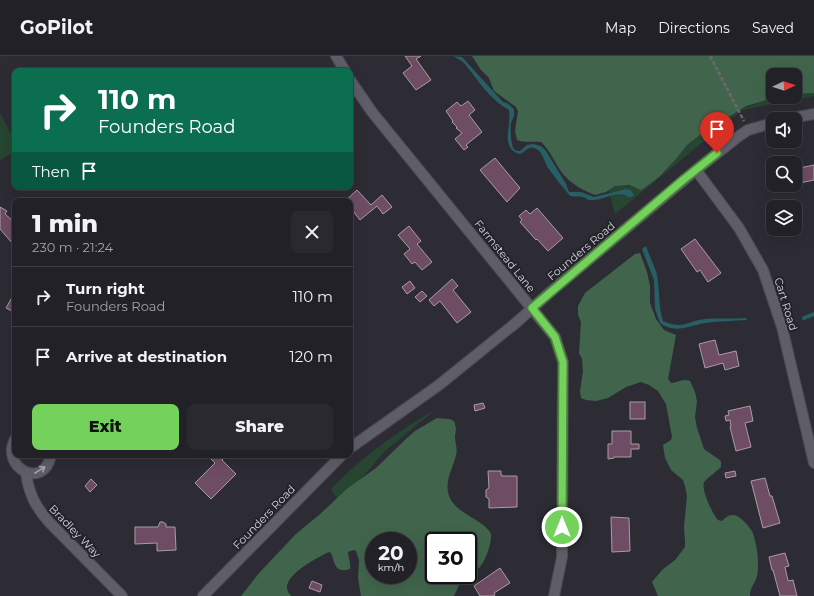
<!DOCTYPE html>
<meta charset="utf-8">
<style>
:root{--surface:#222128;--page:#2a2930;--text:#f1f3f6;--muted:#a2a3a8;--line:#3f3e45;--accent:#74d25c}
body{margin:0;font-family:Montserrat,sans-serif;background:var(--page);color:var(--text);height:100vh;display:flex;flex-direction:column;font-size:15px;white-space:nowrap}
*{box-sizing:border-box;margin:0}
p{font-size:13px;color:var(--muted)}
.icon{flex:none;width:22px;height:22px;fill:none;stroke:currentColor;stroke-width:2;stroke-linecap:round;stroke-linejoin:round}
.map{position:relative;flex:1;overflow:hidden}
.side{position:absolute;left:12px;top:142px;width:341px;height:260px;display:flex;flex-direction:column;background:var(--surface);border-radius:8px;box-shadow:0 4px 16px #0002,0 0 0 1px var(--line)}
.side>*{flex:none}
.hud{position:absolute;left:12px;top:12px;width:341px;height:122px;border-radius:8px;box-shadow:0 4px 16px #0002,0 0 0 1px var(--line);background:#0b6e4f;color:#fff;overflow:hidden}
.needle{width:26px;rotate:86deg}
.tools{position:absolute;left:766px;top:12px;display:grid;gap:8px}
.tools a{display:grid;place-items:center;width:36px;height:36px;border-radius:8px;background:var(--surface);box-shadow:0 4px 16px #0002,0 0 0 1px var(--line);font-size:20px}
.speed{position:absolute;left:365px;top:476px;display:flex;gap:8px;font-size:20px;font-weight:700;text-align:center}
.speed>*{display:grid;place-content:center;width:52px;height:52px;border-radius:50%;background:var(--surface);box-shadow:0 4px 16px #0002,0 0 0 1px var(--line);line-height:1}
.speed small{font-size:10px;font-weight:400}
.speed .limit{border:2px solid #111;border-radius:6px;background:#fff;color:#111}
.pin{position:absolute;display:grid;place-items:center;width:34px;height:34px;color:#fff;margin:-41px -17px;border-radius:50% 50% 50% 0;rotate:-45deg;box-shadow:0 0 4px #0007}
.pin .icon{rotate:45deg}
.me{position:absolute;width:44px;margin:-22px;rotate:0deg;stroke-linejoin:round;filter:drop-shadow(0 0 3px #0008)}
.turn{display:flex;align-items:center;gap:14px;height:84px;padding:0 20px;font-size:18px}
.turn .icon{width:52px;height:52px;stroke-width:2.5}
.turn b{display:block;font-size:28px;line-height:34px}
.then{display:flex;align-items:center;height:38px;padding:0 20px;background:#0003;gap:8px;font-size:15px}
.round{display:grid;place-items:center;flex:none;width:42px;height:42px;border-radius:8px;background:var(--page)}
.head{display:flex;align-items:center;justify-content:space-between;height:68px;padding:0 20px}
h1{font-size:24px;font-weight:800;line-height:30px}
.button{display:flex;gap:8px;margin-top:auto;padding:8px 20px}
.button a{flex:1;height:46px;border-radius:8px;background:var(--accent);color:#111;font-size:16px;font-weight:800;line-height:46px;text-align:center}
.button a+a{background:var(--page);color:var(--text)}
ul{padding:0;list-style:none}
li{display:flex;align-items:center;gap:12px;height:60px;padding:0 20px;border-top:1px solid var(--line)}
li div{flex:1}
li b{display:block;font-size:15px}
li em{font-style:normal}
header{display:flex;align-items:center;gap:24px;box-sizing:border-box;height:56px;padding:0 20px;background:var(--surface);border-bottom:1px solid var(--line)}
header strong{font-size:19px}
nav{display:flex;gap:22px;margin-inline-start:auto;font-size:14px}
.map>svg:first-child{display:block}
.green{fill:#264631}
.forest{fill:#41654c;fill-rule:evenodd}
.water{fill:#275f64}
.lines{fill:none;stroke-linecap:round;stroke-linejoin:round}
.stream{stroke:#275f64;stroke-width:4}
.building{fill:#6e4c64;stroke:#a89da4}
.street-casing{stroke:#4a4a51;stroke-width:12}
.path{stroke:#6a6971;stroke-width:2.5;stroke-dasharray:4 2;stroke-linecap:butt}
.street{stroke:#5e5d68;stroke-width:10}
.oneway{stroke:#a9a8b0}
.route-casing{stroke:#4b883c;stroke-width:10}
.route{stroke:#74d25c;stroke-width:7}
.labels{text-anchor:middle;stroke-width:4;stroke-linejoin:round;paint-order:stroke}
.street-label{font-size:11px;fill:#d2d1d7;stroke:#23232b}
</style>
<header>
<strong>GoPilot</strong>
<nav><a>Map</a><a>Directions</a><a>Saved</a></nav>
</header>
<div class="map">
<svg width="814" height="540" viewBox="0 0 814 540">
<rect width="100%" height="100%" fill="#2d2c35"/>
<!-- green -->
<g class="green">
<path d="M814,37V40L742,54L615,158L610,140C618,138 623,136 630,142L634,139L631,134L626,133L609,137V134C620,126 629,129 641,134L659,121L676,103L687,89L700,79L741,53L778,41H795V38Z"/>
<polygon points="0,57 15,85 15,96 0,104"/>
<path d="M436,353L384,396L340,447L331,433C363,400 397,376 436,353Z"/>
</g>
<!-- forest -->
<g class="forest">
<path d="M472,0H814V37L795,38V19H773V41H778L746,50L700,79L687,89L676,103L659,121L643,133L641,134L629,129L615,130L606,136L595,139C584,135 570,127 563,118C555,108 551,95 541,86C532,85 525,87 517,84L515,75L518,55L516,51L494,35L489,22L481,14Z"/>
<path d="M640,197L647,216L650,230V247L656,263L664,274L676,279L668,323L671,327C678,327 682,322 690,325L695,336L697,345L695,361L697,372L704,393L721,405V411C717,415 706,423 704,426C701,434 713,459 718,464L722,465C725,462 728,459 733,459C740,459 750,471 753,477C756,487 758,498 758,508C758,512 758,519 756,523C753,530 750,532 750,540H658L652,526L662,514L675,504L685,491V485L684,471L687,440L685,430L683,424L671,414L665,402L663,389L671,384L672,381L666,348L658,335L649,329L641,326L626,331L608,342L596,345L586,344L581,342L580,335L583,315L582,303L579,297L581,266L578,259V250L585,237L635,198Z"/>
<path d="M437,362C441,363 448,362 452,364C454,365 455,366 455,369C457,373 455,377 455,381C455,387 458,393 456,399C453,413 444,424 449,440C456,458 479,461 490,476C494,482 485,507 479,512C476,515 472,515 468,515V485H434V519H463L461,525L454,540H361L358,522L359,504L356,495L353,494L348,496C348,502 351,507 350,513C334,518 335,506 331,497L329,496C318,501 286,518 287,532C287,535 289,537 291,540H241L260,516L296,478L319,459L348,432L376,412L408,381L415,375ZM374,485H408V519H374Z"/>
</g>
<!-- water -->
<g class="water">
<path d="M454,0L462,1L503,46L507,47L513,52C516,59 513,61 511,67C510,71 511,90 514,93C516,95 518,95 520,95L527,89L533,88L541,90L546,95L566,128L569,136H581L594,141L626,133L631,134L634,139L630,142C617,132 604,146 589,144C586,143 587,142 583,141C579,140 575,141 570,140C563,131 555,122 548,112C544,106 543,94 534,92C529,90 525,96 520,98C499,92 512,70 509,54C490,44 478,24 464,7C461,4 457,3 454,0Z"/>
<path d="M646,190C649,200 655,210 657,219C660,235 658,249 663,265C683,274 687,265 705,263C719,262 732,263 746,262L747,264C733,265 719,265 705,267C689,270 675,278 660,267L655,253L654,224L642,193Z"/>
</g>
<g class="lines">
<!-- stream -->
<polyline class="stream" points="804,262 814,258"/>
</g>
<!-- building -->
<g class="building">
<polygon points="405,0 421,0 416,3 431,24 416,34 403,17 412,10"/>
<polygon points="468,45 475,54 469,59 482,76 466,89 468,91 464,94 455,83 462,77 456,72 457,71 452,66 453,65 446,55 457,46 461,50"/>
<polygon points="495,102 520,132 507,146 480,114"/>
<polygon points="814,109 814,124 795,128 795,113"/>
<polygon points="357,134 371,149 382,139 392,151 383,158 377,150 360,164 350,151 350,145 345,145"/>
<polygon points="0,151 7,155 5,158 13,165 15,163 15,186 13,188 0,173"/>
<polygon points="537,152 563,182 548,195 537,183 536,184 520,166 522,164 519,160 526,154 530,158"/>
<polygon points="409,170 421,185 417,188 432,206 422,214 415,206 412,208 404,198 410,193 398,179"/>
<polygon points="695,183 721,217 708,226 700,214 697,216 681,193"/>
<polygon points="452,223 458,230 453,234 471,256 457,267 440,245 434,250 429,244"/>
<polygon points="410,225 415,232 407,238 402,231"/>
<polygon points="422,235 427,240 420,246 415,241"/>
<polygon points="15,236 15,264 11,261 14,256 6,252"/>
<polygon points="715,284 719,299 736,295 739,310 725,314 723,307 705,312 699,288"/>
<rect x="630" y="346" width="15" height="17"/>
<polygon points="483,347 485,352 475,355 474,349"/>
<polygon points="750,350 753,365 745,367 751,391 736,395 730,371 731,370 730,364 726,365 725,360 729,359 728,355"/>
<polygon points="612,375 631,375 631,388 639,388 639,393 631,393 631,401 614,401 614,402 608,403 608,388 612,388"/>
<polygon points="207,399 223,399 225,401 222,404 236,418 211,443 195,427 215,407"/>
<polygon points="488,415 501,415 501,419 502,419 502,420 517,420 517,451 489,452 489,443 486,441 486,434 489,432"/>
<polygon points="735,415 736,420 726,422 725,417"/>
<polygon points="765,422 770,440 772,440 780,467 763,472 751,425"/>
<polygon points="91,423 97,429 90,436 85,430"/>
<polygon points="611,461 629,462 630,495 612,496"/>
<polygon points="160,466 163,466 166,468 166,471 175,471 176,494 157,495 157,487 135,488 135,471 158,471"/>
<polygon points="785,497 789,510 785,511 788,525 793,524 797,540 780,540 773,514 772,514 769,501"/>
<polygon points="500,512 510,527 494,537 495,539 493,540 480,540 474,530"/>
<polygon points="312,525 322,529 320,536 309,532"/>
</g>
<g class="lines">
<defs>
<g id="street">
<polyline points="336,0 345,15"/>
<polyline points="350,24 372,56 555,281 563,306 562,501 554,540"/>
<polyline points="787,63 814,58"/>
<polyline points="696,114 739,172 763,214 782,271 814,407"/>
<path d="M15,383C0,412 44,435 51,399"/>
<polyline points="350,392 439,329 517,266 549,237 696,114 739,80 748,74 773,67"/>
<path d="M26,417C29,438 35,450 49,466L122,540"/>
<polyline points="203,540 342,399"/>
</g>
</defs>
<!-- street casing -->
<use href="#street" class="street-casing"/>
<!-- path -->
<polyline class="path" points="710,0 744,65"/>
<!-- street -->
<use href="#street" class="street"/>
</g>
<!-- one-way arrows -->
<defs><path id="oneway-shaft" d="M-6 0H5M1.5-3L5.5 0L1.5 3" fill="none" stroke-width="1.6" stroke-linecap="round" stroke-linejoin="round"/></defs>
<use class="oneway" href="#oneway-shaft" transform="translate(40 414) rotate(-31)"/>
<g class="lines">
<defs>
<polyline id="route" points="562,471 563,306 555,281 532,252 683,124 717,97"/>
</defs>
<!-- route casing -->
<use href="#route" class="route-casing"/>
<!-- route -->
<use href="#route" class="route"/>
</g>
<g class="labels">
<!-- street labels -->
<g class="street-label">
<text transform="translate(581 195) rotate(-40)" y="4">Founders Road</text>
<text transform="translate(505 200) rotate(51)" y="4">Farmstead Lane</text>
<text transform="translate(786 248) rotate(73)" y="4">Cart Road</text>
<text transform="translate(264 461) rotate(-46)" y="4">Founders Road</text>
<text transform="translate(75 475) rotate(46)" y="4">Bradley Way</text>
</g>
</g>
</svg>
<div class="tools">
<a><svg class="needle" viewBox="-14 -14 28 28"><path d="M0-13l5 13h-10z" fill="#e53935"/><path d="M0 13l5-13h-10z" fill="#a2a3a8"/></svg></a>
<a><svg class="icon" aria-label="sound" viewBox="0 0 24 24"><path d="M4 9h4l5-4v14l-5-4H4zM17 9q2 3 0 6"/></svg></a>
<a><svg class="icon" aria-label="search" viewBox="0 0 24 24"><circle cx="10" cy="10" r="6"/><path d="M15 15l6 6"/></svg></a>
<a><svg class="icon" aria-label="layers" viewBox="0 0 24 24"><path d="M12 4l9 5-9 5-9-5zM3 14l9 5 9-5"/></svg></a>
</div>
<div class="speed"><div>20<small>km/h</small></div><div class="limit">30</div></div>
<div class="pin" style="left:717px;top:97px;background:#d93025"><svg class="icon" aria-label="arrive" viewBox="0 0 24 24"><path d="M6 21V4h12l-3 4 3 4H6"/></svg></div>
<svg class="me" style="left:562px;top:471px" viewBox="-20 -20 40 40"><circle r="17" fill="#74d25c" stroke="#fff" stroke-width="3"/><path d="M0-11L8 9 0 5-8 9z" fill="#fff"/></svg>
<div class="hud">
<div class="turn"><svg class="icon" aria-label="right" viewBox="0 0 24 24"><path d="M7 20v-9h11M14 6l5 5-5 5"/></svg><div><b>110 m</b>Founders Road</div></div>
<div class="then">Then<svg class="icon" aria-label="arrive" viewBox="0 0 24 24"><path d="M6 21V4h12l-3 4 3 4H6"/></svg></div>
</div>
<section class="side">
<div class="head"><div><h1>1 min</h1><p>230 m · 21:24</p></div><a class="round"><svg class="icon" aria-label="close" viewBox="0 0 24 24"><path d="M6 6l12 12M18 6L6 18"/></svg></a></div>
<ul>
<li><svg class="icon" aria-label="right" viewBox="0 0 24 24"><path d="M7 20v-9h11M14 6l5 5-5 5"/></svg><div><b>Turn right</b><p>Founders Road</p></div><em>110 m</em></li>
<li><svg class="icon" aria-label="arrive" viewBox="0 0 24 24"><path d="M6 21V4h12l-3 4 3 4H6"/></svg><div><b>Arrive at destination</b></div><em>120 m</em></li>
</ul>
<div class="button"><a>Exit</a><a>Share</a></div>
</section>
</div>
